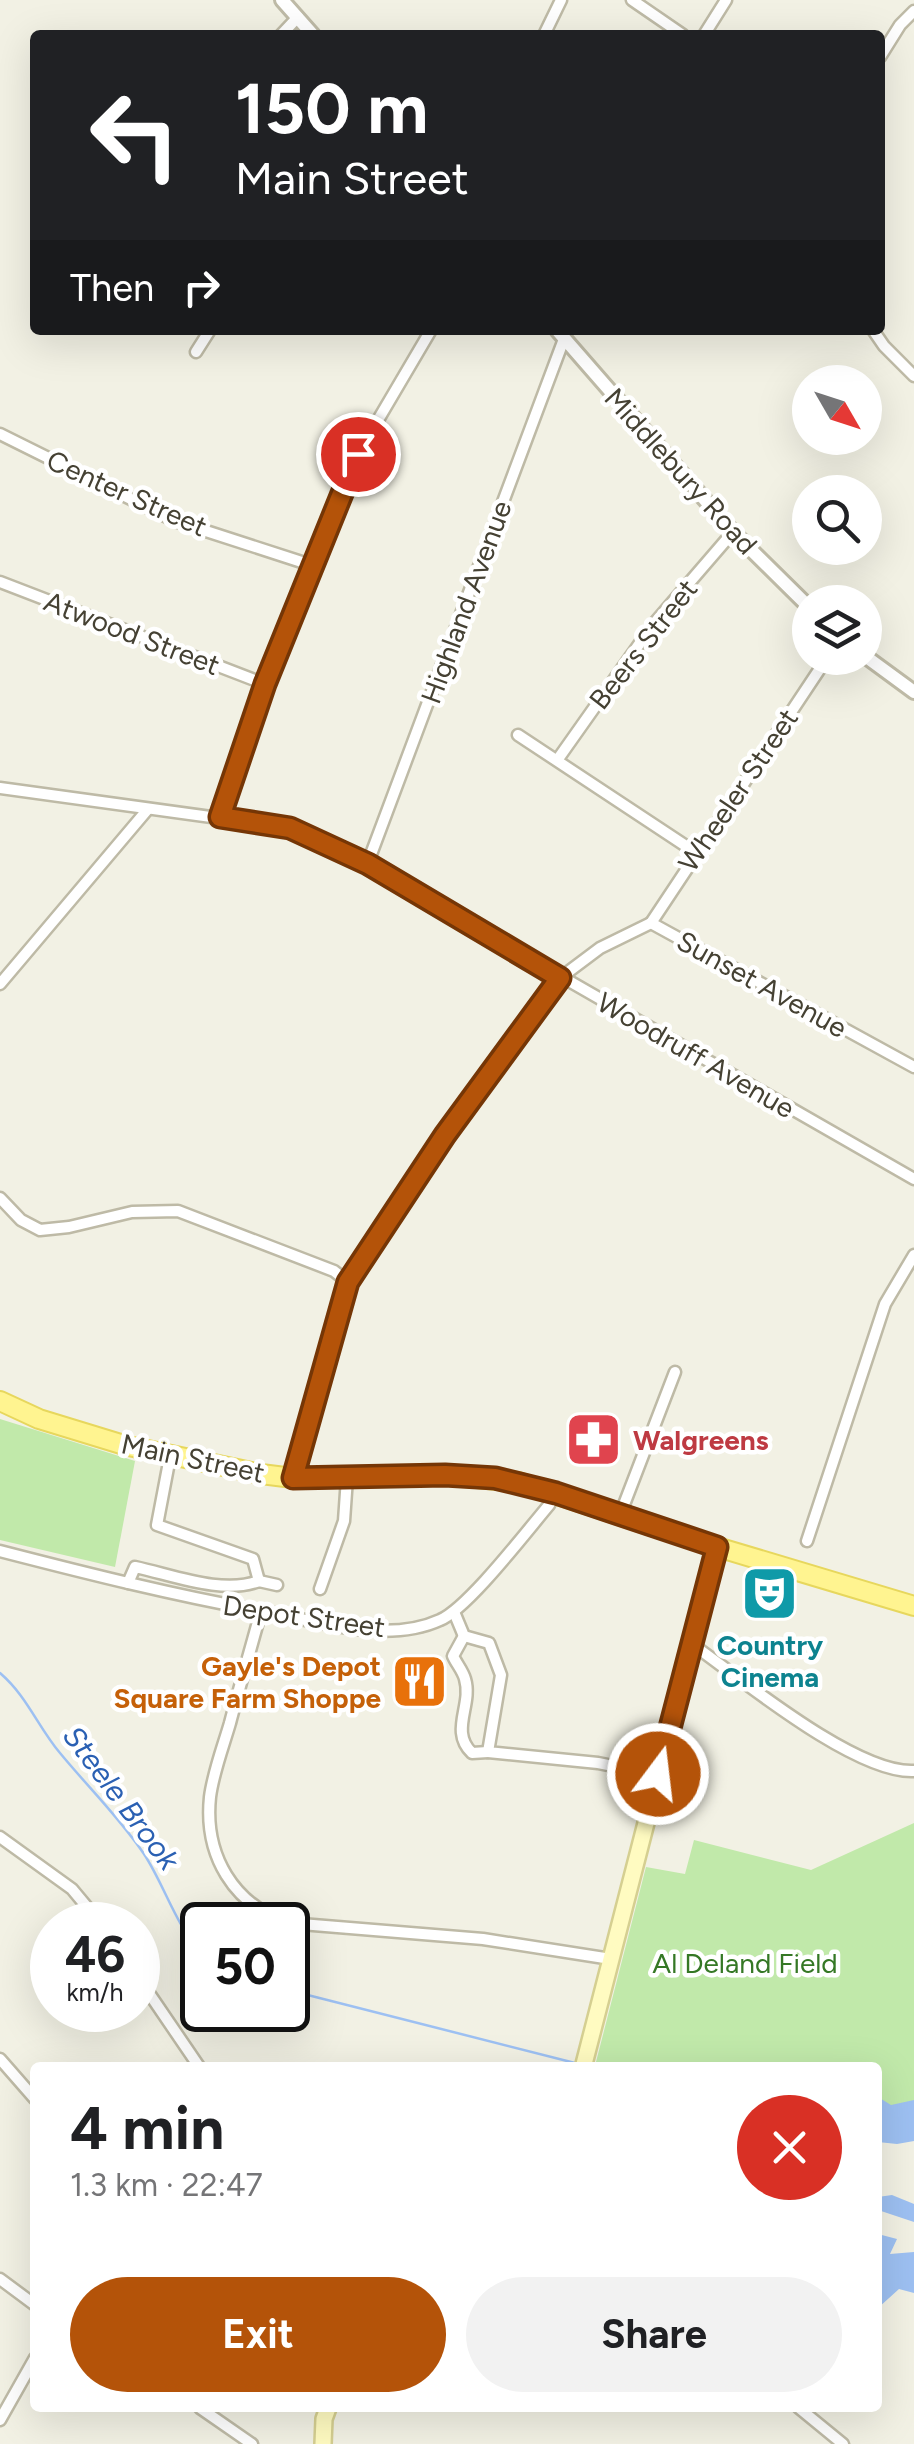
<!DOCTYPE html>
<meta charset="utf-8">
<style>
:root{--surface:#fff;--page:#f2f2f2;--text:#202124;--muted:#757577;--accent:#b45309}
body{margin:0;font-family:Figtree,sans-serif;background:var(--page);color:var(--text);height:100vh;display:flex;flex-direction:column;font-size:38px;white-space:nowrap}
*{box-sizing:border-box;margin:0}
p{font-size:32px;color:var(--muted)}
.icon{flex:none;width:55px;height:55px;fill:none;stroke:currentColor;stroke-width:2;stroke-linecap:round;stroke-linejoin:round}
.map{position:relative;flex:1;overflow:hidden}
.details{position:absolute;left:30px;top:2062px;width:852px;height:350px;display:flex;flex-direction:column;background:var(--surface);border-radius:10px;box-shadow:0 10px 40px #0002}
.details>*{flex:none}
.banner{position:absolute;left:30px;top:30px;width:855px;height:305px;border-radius:10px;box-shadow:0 10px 40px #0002;background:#202124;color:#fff;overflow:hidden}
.needle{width:65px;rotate:129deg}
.tools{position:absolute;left:792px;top:365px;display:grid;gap:20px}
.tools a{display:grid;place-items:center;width:90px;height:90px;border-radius:50%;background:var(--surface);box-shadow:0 10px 40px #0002;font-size:50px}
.speed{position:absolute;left:30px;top:1902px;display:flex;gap:20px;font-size:50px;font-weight:700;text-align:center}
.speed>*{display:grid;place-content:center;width:130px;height:130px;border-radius:50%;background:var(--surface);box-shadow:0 10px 40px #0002;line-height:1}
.speed small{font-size:25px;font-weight:400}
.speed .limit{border:5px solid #111;border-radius:15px;background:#fff;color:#111}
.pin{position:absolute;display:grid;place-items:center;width:85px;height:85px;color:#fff;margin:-42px;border:5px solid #fff;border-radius:50%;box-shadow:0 2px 10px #0007}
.me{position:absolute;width:110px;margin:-55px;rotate:15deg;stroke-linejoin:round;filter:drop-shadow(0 0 8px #0008)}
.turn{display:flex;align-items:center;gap:35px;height:210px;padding:0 40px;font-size:45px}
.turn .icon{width:130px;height:130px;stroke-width:2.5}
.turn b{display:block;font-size:70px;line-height:85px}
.then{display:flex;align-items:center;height:95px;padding:0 40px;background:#0003;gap:20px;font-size:38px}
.round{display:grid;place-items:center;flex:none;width:105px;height:105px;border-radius:52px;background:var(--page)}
.summary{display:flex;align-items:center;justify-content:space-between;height:170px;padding:0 40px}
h1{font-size:60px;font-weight:700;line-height:75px}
.button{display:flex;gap:20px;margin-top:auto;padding:20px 40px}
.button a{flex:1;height:115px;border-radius:60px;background:var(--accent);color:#fff;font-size:40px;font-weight:700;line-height:115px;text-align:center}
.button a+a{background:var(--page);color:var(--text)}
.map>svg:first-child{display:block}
.green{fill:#c1e9aa}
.water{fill:#9dc0f2}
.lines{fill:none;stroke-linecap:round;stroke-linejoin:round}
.stream{stroke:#9dc0f2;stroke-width:2.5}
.minor-casing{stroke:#bebaa6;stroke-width:15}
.tertiary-casing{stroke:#bebaa6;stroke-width:18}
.secondary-casing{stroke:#d5cf91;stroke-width:20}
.primary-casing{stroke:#e7d75d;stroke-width:22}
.minor{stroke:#fff;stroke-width:10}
.tertiary{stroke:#fff;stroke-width:12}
.secondary{stroke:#fffbc1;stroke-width:15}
.primary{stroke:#fff490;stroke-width:18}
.route-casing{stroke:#753606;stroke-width:25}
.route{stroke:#b45309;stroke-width:18}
.labels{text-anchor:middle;stroke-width:9;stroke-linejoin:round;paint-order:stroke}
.street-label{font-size:28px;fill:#454133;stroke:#fff}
.health-label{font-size:28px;font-weight:bold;fill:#be3a42;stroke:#fff;text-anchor:start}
.culture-label{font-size:28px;font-weight:bold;fill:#0d838f;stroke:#fff}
.food-label{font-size:28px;font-weight:bold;fill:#c56008;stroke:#fff;text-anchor:end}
.park-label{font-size:28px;fill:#357825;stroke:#fff}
.water-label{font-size:30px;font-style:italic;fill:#2a60b3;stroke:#fff}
</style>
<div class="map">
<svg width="914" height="2444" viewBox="0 0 914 2444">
<rect width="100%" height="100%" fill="#f2f1e4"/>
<!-- green -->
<g class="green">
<polygon points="0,1419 135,1461 115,1567 0,1540"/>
<polygon points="914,1823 914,2122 878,2118 878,2068 614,2068 596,2062 646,1867 685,1874 694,1840 811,1870"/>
</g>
<!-- water -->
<g class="water">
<polygon points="878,2097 891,2105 914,2100 914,2141 897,2144 878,2142"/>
<polygon points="892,2195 914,2204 914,2222 878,2210 878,2197"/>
<polygon points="878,2234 897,2239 890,2254 914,2252 914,2293 899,2289 878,2308"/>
</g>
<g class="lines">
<!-- stream -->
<g class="stream">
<path d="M0,1673C27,1696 38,1727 60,1753C88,1787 119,1817 144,1854C165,1886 175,1925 202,1953"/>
<polyline points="288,1990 575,2063"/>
</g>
<defs>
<g id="minor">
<polyline points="632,0 683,35"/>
<polyline points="281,35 298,17"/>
<polyline points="544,35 561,0"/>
<polyline points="704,35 726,0"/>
<polyline points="880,57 900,25 914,11"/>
<polyline points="873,330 884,346 914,376"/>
<polyline points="196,352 210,330"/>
<polyline points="0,434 175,521 314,566"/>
<polyline points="0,582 265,684"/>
<polyline points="518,735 695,852"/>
<polyline points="558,759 652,626 733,532"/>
<polyline points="0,788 291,828 367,865 914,1179"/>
<polyline points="220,817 265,684 358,454 431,330"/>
<polyline points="367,865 564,339"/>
<polyline points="651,923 827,658"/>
<polyline points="651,923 914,1067"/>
<polyline points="0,984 148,809"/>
<polyline points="0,1198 21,1220 40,1230 69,1227 132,1212 178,1211 334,1271 348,1282"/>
<polyline points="170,1457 157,1525 253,1559 259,1581"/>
<polyline points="293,1478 348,1282 394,1211 560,978 600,948 651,923"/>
<polyline points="620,1515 675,1372"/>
<polyline points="807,1541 885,1304 914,1255"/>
<path d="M0,1551C89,1574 177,1596 267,1612C320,1622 388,1644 440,1620C468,1608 526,1532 549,1505L555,1493"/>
<polyline points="259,1581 277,1585"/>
<path d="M128,1583L135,1567C173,1575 222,1595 259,1581"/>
<polyline points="320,1589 344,1521 347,1478"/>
<path d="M261,1611C251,1648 240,1685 230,1723C223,1747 213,1773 210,1797C204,1855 233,1905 289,1923L483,1939L611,1959"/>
<polyline points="454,1612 464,1636 489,1643 501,1675 488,1752 598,1763 658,1775"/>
<path d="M464,1636L453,1656C456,1663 463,1671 465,1679C473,1705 449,1731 472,1753L488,1752"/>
<path d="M692,1644C741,1679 856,1774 914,1771"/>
<polyline points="0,1837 72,1889 102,1925"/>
<polyline points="138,1977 200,2068"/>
<polyline points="0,2059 35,2099"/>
<polyline points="0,2279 35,2305"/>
<polyline points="200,2408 252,2444"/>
<polyline points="799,2408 843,2444"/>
<polyline points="0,2420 35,2358"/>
</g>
<g id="tertiary">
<polyline points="282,0 313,35"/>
<polyline points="557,330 733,532 810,608"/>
<polyline points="865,656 914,692"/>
</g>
<g id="secondary">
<polyline points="583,2068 717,1547"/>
<polyline points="323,2444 324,2419 328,2408"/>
</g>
<polyline id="primary" points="0,1401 39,1419 124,1445 261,1474 293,1478 445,1475 518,1482 717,1547 914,1606"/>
</defs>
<!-- minor casing -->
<use href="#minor" class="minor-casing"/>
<!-- tertiary casing -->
<use href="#tertiary" class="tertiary-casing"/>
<!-- secondary casing -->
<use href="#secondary" class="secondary-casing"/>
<!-- primary casing -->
<use href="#primary" class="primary-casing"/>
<!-- minor -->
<use href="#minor" class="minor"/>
<!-- tertiary -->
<use href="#tertiary" class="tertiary"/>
<!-- secondary -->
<use href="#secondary" class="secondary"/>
<!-- primary -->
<use href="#primary" class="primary"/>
</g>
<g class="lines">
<defs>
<polyline id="route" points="358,454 265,684 220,817 290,828 368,864 560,978 445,1135 348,1282 293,1478 445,1475 495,1478 556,1493 717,1547 658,1774"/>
</defs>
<!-- route casing -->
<use href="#route" class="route-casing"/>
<!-- route -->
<use href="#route" class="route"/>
</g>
<!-- icons -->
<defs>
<symbol id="pharmacy-square" viewBox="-11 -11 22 22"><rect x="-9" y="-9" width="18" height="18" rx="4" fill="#e0444e" stroke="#fff"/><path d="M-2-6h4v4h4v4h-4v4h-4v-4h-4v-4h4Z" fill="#fff"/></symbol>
<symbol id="theatre-square" viewBox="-11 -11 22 22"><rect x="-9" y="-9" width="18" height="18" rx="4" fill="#0f9aa8" stroke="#fff"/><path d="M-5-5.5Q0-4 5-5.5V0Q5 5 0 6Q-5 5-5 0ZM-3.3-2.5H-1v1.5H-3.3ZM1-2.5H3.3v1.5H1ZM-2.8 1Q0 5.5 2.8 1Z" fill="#fff"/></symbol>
<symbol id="restaurant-square" viewBox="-11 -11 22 22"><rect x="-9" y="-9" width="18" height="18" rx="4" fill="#e8710a" stroke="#fff"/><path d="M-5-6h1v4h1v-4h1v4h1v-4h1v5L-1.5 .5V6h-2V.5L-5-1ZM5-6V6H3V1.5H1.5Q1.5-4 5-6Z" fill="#fff"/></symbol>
</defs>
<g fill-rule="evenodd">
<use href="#pharmacy-square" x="562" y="1408" width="63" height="63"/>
<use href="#theatre-square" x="738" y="1562" width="63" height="63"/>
<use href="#restaurant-square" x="388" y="1650" width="63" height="63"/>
</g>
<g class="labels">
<!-- street labels -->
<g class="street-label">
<text transform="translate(681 471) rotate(48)" y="10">Middlebury Road</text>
<text transform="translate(127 493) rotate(24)" y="10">Center Street</text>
<text transform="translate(466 602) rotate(-70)" y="10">Highland Avenue</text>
<text transform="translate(132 633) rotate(21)" y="10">Atwood Street</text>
<text transform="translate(643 644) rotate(-52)" y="10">Beers Street</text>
<text transform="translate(738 790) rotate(-56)" y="10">Wheeler Street</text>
<text transform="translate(762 984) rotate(29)" y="10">Sunset Avenue</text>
<text transform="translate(696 1055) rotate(30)" y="10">Woodruff Avenue</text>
<text transform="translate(193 1458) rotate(12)" y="10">Main Street</text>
<text transform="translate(304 1616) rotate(8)" y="10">Depot Street</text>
</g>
<!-- health labels -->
<g class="health-label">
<text x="633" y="1450">Walgreens</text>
</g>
<!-- culture labels -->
<g class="culture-label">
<text x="770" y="1655">Country<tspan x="770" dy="32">Cinema</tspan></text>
</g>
<!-- food labels -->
<g class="food-label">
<text x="381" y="1676">Gayle's Depot<tspan x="381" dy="32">Square Farm Shoppe</tspan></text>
</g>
<!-- park labels -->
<g class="park-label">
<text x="745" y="1973">Al Deland Field</text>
</g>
<!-- water labels -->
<g class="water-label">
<text transform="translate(121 1798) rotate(53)" y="10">Steele Brook</text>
</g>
</g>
</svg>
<div class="tools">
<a><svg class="needle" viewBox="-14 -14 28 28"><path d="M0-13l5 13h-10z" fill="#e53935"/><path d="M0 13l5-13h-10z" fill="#757577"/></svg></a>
<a><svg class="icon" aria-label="search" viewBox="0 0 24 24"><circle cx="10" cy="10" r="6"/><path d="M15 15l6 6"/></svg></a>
<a><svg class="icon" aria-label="layers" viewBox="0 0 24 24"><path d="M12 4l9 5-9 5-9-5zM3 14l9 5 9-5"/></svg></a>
</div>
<div class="speed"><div>46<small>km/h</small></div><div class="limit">50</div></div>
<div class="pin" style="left:358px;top:454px;background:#d93025"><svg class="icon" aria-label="arrive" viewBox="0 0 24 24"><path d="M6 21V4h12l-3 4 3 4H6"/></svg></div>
<svg class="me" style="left:658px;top:1774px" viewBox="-20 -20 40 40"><circle r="17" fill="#b45309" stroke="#fff" stroke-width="3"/><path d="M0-11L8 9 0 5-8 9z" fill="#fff"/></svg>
<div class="banner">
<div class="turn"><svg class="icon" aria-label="left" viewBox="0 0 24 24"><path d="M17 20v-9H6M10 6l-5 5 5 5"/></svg><div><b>150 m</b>Main Street</div></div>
<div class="then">Then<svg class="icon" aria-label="right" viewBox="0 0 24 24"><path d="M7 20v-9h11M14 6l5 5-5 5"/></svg></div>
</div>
<section class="details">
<div class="summary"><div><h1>4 min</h1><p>1.3 km · 22:47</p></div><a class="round" style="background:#d93025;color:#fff"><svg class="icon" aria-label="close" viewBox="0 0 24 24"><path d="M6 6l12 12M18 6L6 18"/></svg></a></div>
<div class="button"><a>Exit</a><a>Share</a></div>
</section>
</div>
